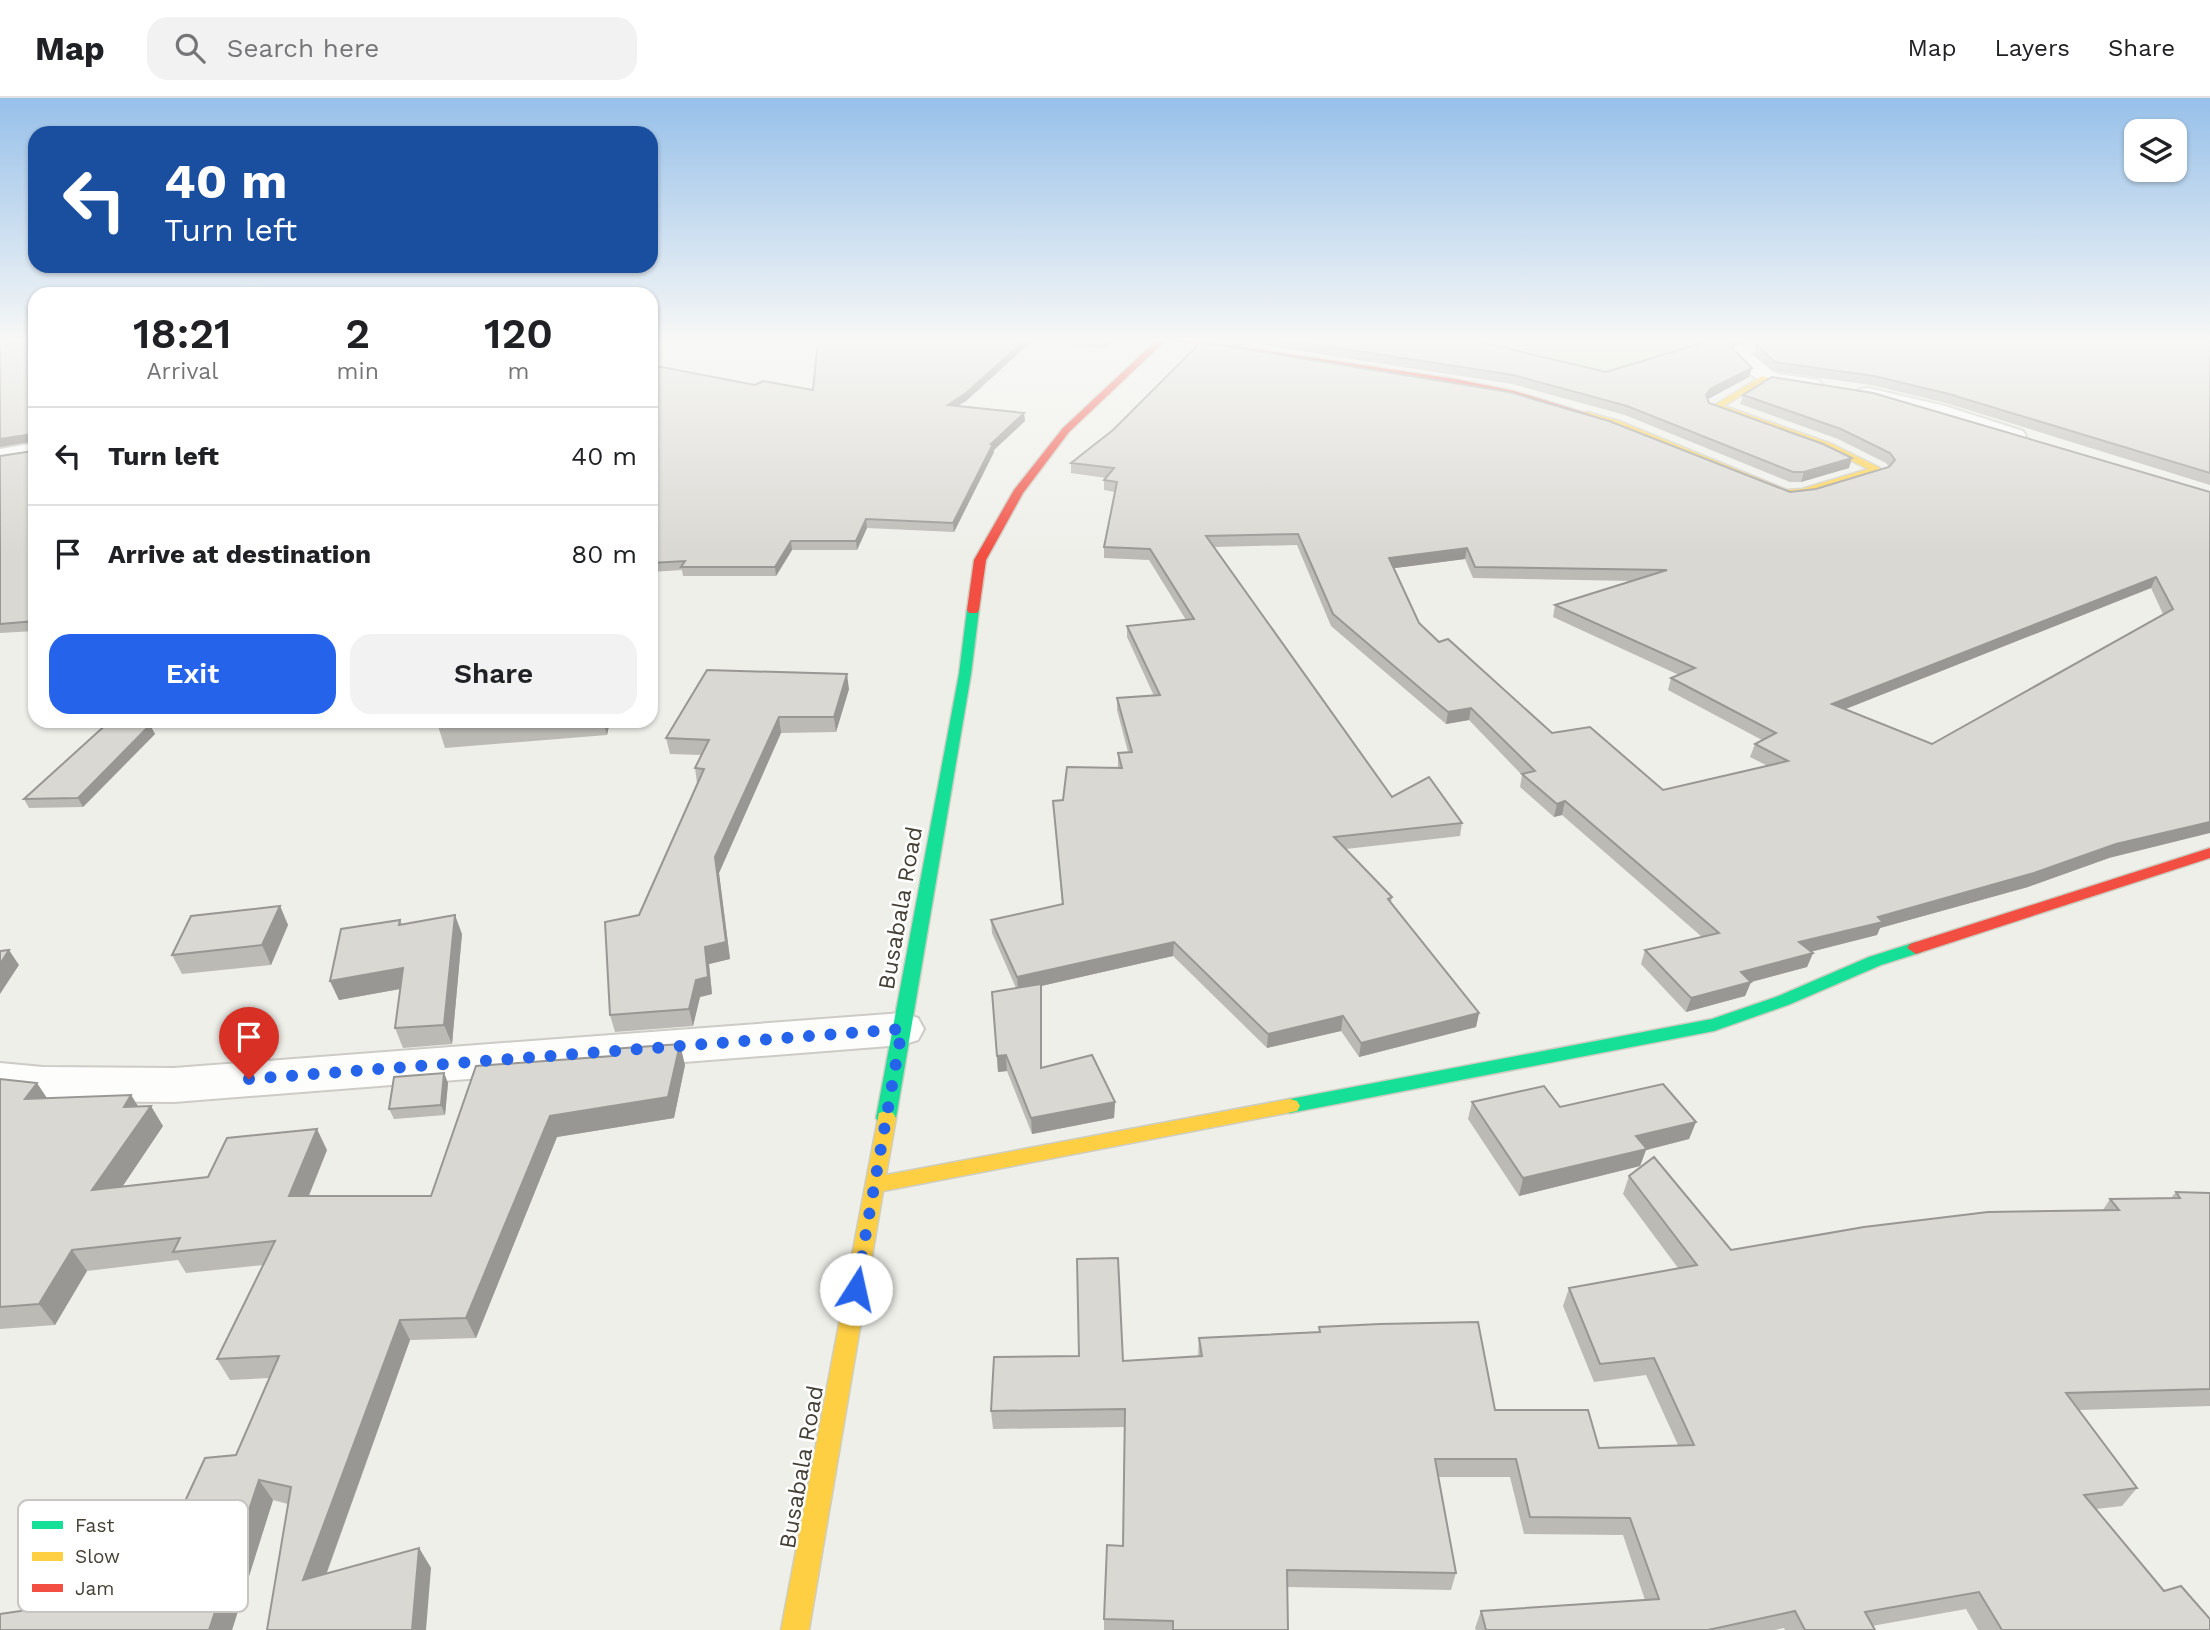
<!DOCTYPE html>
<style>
:root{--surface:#fff;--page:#f2f2f2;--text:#202124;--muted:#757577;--line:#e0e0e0;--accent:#2563eb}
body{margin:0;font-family:"Work Sans",sans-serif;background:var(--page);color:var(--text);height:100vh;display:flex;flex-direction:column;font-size:26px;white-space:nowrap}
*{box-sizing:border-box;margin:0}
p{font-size:23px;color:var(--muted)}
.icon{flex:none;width:38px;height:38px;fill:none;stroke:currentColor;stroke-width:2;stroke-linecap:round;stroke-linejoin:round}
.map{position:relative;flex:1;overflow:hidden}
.details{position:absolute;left:28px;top:189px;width:630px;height:441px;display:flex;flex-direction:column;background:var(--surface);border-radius:21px;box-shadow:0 2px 5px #0004}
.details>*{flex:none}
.top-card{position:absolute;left:28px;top:28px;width:630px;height:147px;border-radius:21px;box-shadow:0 2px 5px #0004;background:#1a4fa0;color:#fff;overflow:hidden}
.controls{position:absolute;left:2124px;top:21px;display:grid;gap:14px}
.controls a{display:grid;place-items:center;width:63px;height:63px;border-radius:14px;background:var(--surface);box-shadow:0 2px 5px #0004;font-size:35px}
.pin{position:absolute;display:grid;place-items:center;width:60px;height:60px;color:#fff;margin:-72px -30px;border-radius:50% 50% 50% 0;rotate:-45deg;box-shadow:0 0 7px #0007}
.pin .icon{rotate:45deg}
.me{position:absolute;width:77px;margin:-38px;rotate:10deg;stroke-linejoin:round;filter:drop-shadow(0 0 5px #0008)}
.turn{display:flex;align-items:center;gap:24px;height:147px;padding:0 21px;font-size:32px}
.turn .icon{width:91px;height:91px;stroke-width:2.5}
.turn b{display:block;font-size:49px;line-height:60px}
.eta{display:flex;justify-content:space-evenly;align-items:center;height:119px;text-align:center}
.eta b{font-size:42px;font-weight:600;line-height:49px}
.action{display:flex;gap:14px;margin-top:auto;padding:14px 21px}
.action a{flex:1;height:80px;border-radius:21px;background:var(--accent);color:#fff;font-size:28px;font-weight:600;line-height:80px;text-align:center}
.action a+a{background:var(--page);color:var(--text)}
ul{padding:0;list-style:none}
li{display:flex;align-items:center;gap:21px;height:98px;padding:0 21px;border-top:2px solid var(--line)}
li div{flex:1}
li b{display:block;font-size:26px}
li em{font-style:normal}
header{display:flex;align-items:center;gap:42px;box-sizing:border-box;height:98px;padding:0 35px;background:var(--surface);border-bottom:2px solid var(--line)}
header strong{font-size:33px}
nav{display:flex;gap:38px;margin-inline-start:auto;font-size:24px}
.search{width:490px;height:63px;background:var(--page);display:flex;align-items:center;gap:18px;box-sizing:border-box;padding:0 24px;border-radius:21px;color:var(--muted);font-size:26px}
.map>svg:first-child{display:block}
.green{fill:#d8e9cc}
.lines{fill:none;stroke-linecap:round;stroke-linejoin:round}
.street-casing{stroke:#cccbc6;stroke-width:4}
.fast-casing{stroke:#cecdc1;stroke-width:3}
.slow-casing{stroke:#cecdc1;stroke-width:3}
.jam-casing{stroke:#cecdc1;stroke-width:3}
.street{fill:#fdfdfc;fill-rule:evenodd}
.fast{fill:#16e098;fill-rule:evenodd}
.slow{fill:#ffcf43;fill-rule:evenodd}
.jam{fill:#f24e42;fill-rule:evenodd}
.wall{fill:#bbbab5;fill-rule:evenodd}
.shaded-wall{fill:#989793}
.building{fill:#d9d8d2;stroke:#989793;stroke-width:2;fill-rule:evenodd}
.route{stroke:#2563eb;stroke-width:12;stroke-dasharray:0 21.6}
.labels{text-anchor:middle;stroke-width:5;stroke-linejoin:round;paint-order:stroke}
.street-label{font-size:23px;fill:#454137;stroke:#fff}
.key{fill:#fff;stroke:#c7c6c3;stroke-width:2}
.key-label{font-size:19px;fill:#454137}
</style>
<header>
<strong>Map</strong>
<div class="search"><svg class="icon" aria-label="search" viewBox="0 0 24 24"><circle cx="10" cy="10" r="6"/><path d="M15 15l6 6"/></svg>Search here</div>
<nav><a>Map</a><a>Layers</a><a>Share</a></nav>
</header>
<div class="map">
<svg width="2210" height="1532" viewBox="0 0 2210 1532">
<rect width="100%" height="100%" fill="#efefea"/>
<!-- green -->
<polygon class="green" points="1504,242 1733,242 1731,254 1620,282 1556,265"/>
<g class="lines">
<defs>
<g id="street">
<path d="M1745,242H1769L1750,256L1778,276L1819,282L1822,286L1819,290C1786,299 1748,282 1728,255Z"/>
<polygon points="1868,290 1945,308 2023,333 2026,338 2023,343 2015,345 1929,318 1860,301 1857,296 1860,291"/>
<polygon points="35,345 35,359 0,365 0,351"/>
<polygon points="902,915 918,920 924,931 918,942 902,947 174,1004 43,1003 0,999 0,965 43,969 174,970"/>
</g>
<g id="fast">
<polygon points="973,508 979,512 971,576 896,1020 893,1025 886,1027 879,1025 876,1020 959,576 967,512"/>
<polygon points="1916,844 1925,850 1922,854 1881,867 1788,907 1714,933 1290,1015 1283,1013 1280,1008 1283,1003 1290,1001 1712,921 1776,899 1869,859"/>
</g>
<g id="slow">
<polygon points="1762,278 1769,280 1724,308 1832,346 1880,370 1880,374 1807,396 1786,398 1613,327 1582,317 1587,314 1619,323 1787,392 1802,391 1868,371 1826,350 1713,308"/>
<polygon points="1290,1001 1297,1003 1300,1008 1297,1013 883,1093 809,1532 781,1532 879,1015 886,1013 893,1015 896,1020 886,1077"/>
</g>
<g id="jam">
<polygon points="1157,242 1166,242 1069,334 1023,395 986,462 979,512 977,515 969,515 967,512 974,462 1014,392 1063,330"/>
<polygon points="1173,242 1193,242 1455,281 1514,293 1592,317 1587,320 1510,297 1455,287"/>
<polygon points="2210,750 2210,760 1922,854 1916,856 1907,850 1910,846"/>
</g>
</defs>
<!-- street casing -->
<use href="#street" class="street-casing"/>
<!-- fast casing -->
<use href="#fast" class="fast-casing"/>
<!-- slow casing -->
<use href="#slow" class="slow-casing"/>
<!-- jam casing -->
<use href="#jam" class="jam-casing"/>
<!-- street -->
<use href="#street" class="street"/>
<!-- fast -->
<use href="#fast" class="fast"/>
<!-- slow -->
<use href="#slow" class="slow"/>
<!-- jam -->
<use href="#jam" class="jam"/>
</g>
<!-- wall -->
<g class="wall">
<polygon points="35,242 35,533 0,535 0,358 33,353 33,344 0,349"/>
<polygon points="818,242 1115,242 1105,250 1032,243 966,303 958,308 1024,315 1025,323 994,352 994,354 954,434 867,430 857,452 792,452 776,478 683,478 682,472 651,474 651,267 755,287 813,292"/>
<polygon points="1230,242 1472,242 1606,274 1712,242 1742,242 1732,250 1749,279 1708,301 1709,305 1849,370 1801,384 1790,384 1625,317 1512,286"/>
<polygon points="2210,242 2210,387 1946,305 1871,287 1772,273 1754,256 1757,247"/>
<path d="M1743,297L2210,394L2109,760L2028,789L1880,830L1877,837L1810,854L1813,855L1807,869L1751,884L1745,898L1686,914L1641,866L1645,852L1702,839L1562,717L1554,719L1520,689L1522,677L1469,622L1446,626L1331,528L1297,447L1213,449L1392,699L1462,725L1460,738L1346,751L1392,799L1391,805L1479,915L1476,929L1359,959L1341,933L1267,950L1173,858L1041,888L1042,970L1115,1004L1114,1020L1032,1036L1007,973L998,974L992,894L1016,890L992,835L991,822L1062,807L1053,703L1063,702L1118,670V655L1128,654L1117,612V600L1154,598L1127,539V528L1186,522L1149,462L1104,460V449L1115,394L1104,392V382L1106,380L1071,375V365L1790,394L1816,391L1889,369L1886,365L1838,341L1740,306ZM1465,461L1473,480L1633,483L1555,507L1553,519L1679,577L1671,580L1668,592L1762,642L1755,646L1750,659L1768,668L1663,692L1552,635L1439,544L1419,525L1394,470ZM2151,490L2163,516L1932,646L1845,611Z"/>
<polygon points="849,591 836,634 781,635 719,775 730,861 709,866 712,896 700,899 693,928 615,934 610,917 639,817 697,685 695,670 701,657 670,656 666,640"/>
<polygon points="437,623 610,623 607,637 445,650 437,625"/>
<polygon points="150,627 155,636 83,709 29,710 24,701"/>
<polygon points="280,808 288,827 271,867 182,876 172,857"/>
<polygon points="400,822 402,826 462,836 452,946 403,950 395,930 400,891 339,902 330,883"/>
<polygon points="685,967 674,1020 557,1039 476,1240 410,1242 327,1475 419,1450 431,1470 267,1532 288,1406 273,1402 232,1532 0,1532 150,1494 236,1357 270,1280 230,1282 217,1261 263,1167 186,1175 178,1162 87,1173 55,1227 0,1231 0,981 47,1000 131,997 138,1008 163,1028 122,1089 208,1079 327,1052 309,1098 431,1098"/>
<polygon points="444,975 448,985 445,1017 394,1021 389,1011"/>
<polygon points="1472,1004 1560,1009 1696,1024 1689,1041 1646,1052 1640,1068 1519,1098 1468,1021"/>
<polygon points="1629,1078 1731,1152 2103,1112 2110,1101 2171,1100 2176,1094 2210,1095 2210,1308 2079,1312 2137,1390 2122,1408 2096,1411 2164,1493 2210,1532 1978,1532 1966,1511 1872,1528 1875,1532 1785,1532 1784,1530 1775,1532 1476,1532 1475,1530 1481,1513 1645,1502 1623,1437 1524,1436 1510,1379 1438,1379 1456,1475 1451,1492 1287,1489 1288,1532 1104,1532 1104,1521 1123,1448 1124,1329 993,1331 991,1313 1123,1263 1198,1258 1199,1240 1319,1234 1319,1229 1495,1312 1599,1350 1678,1347 1646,1277 1594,1284 1563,1208 1569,1190 1678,1170 1623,1096"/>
</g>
<!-- shaded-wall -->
<g class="shaded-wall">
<polygon points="1025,242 1032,242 1032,243 966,303 948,314 948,307"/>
<polygon points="1106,242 1115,242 1105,250"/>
<polygon points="1733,242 1742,242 1725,255 1728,246"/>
<polygon points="1752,270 1749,279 1708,301 1706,297 1710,291"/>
<polygon points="1024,315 1025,323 994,352 994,354 954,434 953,425 991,346"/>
<polygon points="33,336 35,343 0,349 0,341"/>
<polygon points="1852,360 1849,370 1801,384 1804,374"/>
<polygon points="866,421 867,430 857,452 856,443"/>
<polygon points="791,443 792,452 776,478 775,469"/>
<polygon points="1467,450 1465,461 1388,471 1389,460"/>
<polygon points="2156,479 2151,490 1828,618 1832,606"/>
<polygon points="847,576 849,591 836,634 834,619"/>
<polygon points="1471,610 1469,622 1446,626 1448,614"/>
<polygon points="779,619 781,635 719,775 730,861 709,866 712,896 700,899 693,928 689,911 696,882 705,849 715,759"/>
<polygon points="603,623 610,623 607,637"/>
<polygon points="150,627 155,636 83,709 78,700"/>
<polygon points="1565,703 1562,717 1554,719 1557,706"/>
<polygon points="2210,724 2210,735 2109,760 2028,789 1880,830 1877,837 1794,858 1799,844 2116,746"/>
<polygon points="280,808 288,827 271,867 262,847"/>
<polygon points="455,817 462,836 452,946 444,927"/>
<polygon points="1174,844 1173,858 1041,888 1042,986 1018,893 1017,879"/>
<polygon points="9,852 19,867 0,896 0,866"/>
<polygon points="1813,855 1807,869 1751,884 1745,898 1686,914 1691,900 1741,874"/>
<polygon points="403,870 411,889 339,902 330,883"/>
<polygon points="1479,915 1476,929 1359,959 1361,945"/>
<polygon points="1343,918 1341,933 1267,950 1268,936"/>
<polygon points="680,946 685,967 674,1020 557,1039 476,1240 466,1220 550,1018"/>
<polygon points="1006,957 1007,973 998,974 997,958"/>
<polygon points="444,975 448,985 445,1017 441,1007"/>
<polygon points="37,985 51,1006 25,1001"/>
<polygon points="131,997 144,1018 151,1008 163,1028 106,1113 92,1092 124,1009"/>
<polygon points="1115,1004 1114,1020 1032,1036 1031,1020"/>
<polygon points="1696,1024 1689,1041 1646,1052 1640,1068 1519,1098 1523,1080 1636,1038"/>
<polygon points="317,1031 327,1052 300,1119 289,1098"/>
<polygon points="72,1152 87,1173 55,1227 39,1206"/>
<polygon points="400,1222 410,1242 317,1501 303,1482"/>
<polygon points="259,1382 273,1402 232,1532 209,1532"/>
<polygon points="419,1450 431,1470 426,1532 412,1532"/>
</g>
<!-- building -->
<g class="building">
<polygon points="29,242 35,242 35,523 0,526 0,358 33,353 33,336 0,341 0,248"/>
<polygon points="818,242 1025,242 966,295 948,307 1024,315 991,346 993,346 953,425 866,421 856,443 791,443 775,469 681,469 685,463 651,465 651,267 755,287 763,283 813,292"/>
<polygon points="1286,242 1472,242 1606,274 1712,242 1733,242 1728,246 1752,270 1710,291 1706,297 1709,305 1823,346 1852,360 1804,374 1793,374 1627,308 1513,277"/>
<polygon points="1764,242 2210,242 2210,375 1949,296 1874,278 1775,264 1757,247"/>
<path d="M1201,244L1509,294L1609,323L1790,394L1816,391L1889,369L1895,362L1890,355L1841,331L1743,297L1772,279L1873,295L2210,394V724L2116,746L2034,775L1878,819L1883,824L1799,844L1813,855L1741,874L1751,884L1691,900L1645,852L1719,835L1565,703L1557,706L1522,676L1535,673L1471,610L1448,614L1333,516L1298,436L1206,438L1392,699L1429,679L1462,725L1334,739L1392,799L1388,801L1479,915L1361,945L1343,918L1268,936L1174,844L1017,879L991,822L1063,806L1053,703L1063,702L1067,669L1122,670L1118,655L1132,654L1117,600L1160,597L1127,528L1194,521L1150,451L1104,449L1117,384L1104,382L1114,370L1071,365L1113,332ZM1467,450L1475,469L1667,472L1555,507L1695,570L1671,580L1776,635L1755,646L1788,663L1663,692L1590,629L1552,635L1448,541L1439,544L1419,525L1389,460ZM2156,479L2173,511L1932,646L1832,606Z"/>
<polygon points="707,572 847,576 834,619 779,619 715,759 726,844 705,849 708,879 696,882 689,911 610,917 605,824 639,817 704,671 695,670 709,642 666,640"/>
<polygon points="110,623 146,623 150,627 78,700 24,701"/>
<polygon points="437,623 458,623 437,625"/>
<polygon points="280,808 262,847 172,857 191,818"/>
<polygon points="455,817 444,927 395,930 403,870 330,883 341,831 400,822 399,827"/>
<polygon points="9,852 0,866 0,853"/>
<polygon points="1041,886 1041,970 1092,957 1115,1004 1031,1020 1006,957 997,958 992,894"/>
<polygon points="680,946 668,999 550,1018 466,1220 400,1222 303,1482 419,1450 412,1532 267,1532 291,1389 259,1382 209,1532 0,1532 0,1516 150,1494 181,1412 205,1360 236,1357 279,1258 217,1261 275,1143 173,1154 180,1140 72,1152 39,1206 0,1209 0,981 37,985 25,1001 131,997 124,1009 151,1008 92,1092 208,1079 227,1040 317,1031 289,1098 431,1098 476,968 612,958 612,951"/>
<polygon points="444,975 441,1007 389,1011 394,979"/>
<polygon points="1663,986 1696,1024 1636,1038 1647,1051 1523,1080 1472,1004 1544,988 1560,1009"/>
<polygon points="1654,1059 1731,1152 1864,1129 1988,1114 2119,1112 2110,1101 2180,1100 2176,1094 2210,1095 2210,1291 2066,1295 2137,1390 2084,1397 2164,1493 2181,1488 2210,1521 2210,1532 2002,1532 1979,1494 1865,1514 1875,1532 1805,1532 1795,1513 1708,1532 1486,1532 1481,1513 1659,1501 1630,1420 1530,1419 1516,1361 1435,1361 1456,1475 1287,1472 1288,1532 1173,1532 1173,1523 1104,1521 1107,1447 1123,1448 1125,1311 991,1313 994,1259 1079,1258 1077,1161 1118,1160 1123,1263 1202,1258 1199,1240 1320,1234 1319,1229 1380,1226 1478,1224 1495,1312 1588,1312 1599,1350 1694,1347 1654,1260 1600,1266 1569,1190 1697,1167 1629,1078"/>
</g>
<!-- sky -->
<linearGradient id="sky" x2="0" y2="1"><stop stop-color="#97c0e9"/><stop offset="0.53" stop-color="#f8f8f6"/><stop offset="1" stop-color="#f8f8f6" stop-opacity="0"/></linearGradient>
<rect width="2210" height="457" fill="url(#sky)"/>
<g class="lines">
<!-- route -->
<polyline class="route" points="249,981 902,931 856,1191"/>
</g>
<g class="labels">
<!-- street labels -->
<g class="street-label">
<text transform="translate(900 810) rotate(-80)" y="8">Busabala Road</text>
<text transform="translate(801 1369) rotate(-80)" y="8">Busabala Road</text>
</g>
</g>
<!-- legend -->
<rect x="18" y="1402" width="230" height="112" rx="10" class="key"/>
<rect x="32" y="1423" width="31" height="8" fill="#16e098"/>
<rect x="32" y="1454" width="31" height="9" fill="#ffcf43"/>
<rect x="32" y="1486" width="31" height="8" fill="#f24e42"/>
<g class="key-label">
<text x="75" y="1434">Fast</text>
<text x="75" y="1465">Slow</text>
<text x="75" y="1497">Jam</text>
</g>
</svg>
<div class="controls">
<a><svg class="icon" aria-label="layers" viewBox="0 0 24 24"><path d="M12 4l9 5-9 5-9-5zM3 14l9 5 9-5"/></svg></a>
</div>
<div class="pin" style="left:249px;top:981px;background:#d93025"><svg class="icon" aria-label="arrive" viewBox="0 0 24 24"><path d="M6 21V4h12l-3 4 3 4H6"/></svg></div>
<svg class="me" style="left:856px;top:1191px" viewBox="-20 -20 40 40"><circle r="19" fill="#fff"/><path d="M0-13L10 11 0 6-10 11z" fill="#2563eb"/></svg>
<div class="top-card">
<div class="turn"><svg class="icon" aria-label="left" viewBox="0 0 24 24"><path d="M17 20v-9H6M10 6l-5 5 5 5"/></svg><div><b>40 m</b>Turn left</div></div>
</div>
<section class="details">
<div class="eta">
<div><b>18:21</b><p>Arrival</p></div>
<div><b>2</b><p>min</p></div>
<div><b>120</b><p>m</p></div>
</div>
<ul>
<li><svg class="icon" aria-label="left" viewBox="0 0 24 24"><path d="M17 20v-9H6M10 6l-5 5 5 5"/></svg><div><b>Turn left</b></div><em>40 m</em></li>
<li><svg class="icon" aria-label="arrive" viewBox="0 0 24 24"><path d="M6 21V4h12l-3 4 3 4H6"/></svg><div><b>Arrive at destination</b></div><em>80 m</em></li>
</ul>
<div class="action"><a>Exit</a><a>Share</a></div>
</section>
</div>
